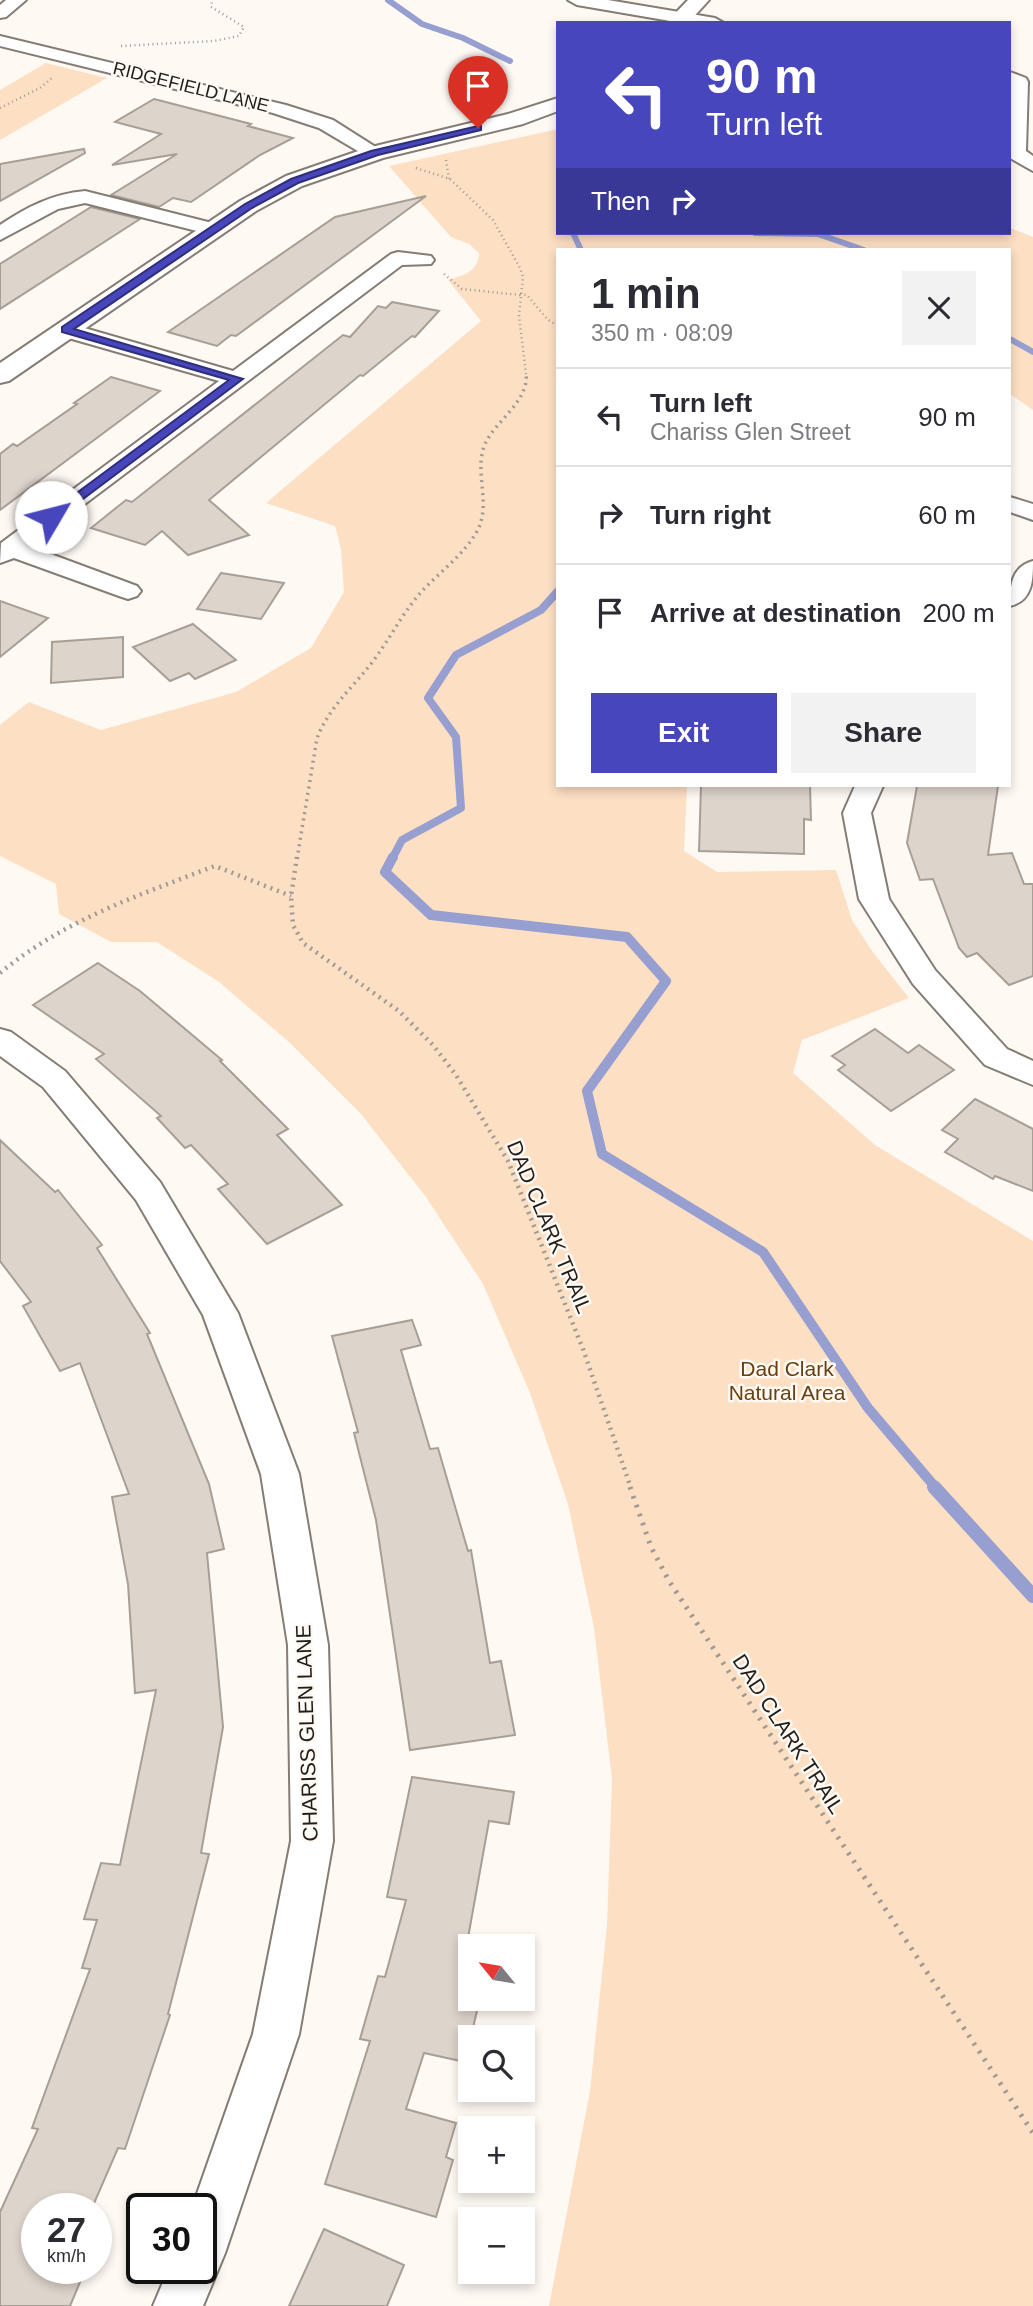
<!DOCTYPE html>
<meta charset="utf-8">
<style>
:root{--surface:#fff;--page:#f2f2f3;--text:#2b2b33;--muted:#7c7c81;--line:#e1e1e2;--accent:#4846bc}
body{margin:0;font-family:Helvetica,sans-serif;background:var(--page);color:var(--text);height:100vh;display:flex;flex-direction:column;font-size:26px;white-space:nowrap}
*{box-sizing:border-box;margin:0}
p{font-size:23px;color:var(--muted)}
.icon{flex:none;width:38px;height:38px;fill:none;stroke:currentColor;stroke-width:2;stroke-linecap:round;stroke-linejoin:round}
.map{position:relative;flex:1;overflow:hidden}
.panel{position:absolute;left:556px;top:248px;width:455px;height:539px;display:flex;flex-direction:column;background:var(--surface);border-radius:0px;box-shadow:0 4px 10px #0003}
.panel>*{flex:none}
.guide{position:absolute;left:556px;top:21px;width:455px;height:214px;border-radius:0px;box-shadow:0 4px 10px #0003;background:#4846bc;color:#fff;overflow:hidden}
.needle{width:46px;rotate:300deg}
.fabs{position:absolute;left:458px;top:1934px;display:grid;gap:14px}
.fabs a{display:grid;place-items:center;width:77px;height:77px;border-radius:0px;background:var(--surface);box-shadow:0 4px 10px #0003;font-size:35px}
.speed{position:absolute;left:21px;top:2193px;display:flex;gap:14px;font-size:35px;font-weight:700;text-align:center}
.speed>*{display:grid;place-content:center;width:91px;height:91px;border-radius:50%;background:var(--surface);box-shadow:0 4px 10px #0003;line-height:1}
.speed small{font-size:18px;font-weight:400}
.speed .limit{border:4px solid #111;border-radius:10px;background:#fff;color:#111}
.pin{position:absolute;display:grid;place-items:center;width:60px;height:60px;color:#fff;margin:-72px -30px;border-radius:50% 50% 50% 0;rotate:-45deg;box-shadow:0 0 7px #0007}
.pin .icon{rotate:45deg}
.me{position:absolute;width:77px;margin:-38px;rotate:53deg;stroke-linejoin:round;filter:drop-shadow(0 0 5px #0008)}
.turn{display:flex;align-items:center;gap:24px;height:147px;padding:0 35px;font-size:32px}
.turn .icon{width:91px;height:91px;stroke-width:2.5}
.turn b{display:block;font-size:49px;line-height:60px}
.then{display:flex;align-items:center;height:66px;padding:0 35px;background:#0003;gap:14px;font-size:26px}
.round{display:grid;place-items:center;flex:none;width:74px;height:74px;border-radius:0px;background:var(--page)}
.head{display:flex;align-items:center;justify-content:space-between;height:119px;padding:0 35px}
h1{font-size:42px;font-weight:700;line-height:52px}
.primary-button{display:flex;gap:14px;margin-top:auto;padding:14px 35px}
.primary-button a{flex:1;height:80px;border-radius:0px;background:var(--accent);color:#fff;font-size:28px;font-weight:700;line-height:80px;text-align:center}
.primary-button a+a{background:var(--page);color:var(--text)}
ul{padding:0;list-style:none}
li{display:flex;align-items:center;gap:21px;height:98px;padding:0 35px;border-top:2px solid var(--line)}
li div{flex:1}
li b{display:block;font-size:26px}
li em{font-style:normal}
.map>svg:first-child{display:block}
.green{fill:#fddfc3}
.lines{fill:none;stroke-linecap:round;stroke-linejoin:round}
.stream-far3{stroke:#979ed0;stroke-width:6}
.stream-far2{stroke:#979ed0;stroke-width:8}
.stream-far1{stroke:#979ed0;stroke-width:10}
.stream{stroke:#979ed0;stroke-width:14}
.building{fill:#ddd4cc;stroke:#a79f96;stroke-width:2}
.minor-casing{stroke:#857c74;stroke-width:4}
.tertiary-casing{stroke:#857c74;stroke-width:4}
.path-far3{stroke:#9f9a96;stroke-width:2.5;stroke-dasharray:1 3.5;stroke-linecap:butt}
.path-far2{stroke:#9f9a96;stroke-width:3.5;stroke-dasharray:2 4.5;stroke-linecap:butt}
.path-far1{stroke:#9f9a96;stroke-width:4.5;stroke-dasharray:2 5;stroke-linecap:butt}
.path{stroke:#9f9a96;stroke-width:5;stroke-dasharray:2.5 7;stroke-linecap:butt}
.minor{fill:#fff;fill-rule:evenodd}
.tertiary{fill:#fff;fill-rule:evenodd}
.route{fill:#4846bc;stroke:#2f2e7a;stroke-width:2}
.labels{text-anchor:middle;stroke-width:5;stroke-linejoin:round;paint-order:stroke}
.far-street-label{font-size:18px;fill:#211e1a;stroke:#fff9f4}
.street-label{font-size:21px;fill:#211e1a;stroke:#fff9f4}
.park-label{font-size:21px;fill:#694010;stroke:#fff9f4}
</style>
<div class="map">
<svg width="1033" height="2306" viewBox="0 0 1033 2306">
<rect width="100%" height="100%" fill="#fff9f4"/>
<!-- green -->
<g class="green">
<polygon points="46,63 107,78 0,140 0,90"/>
<path d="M558,129V233H1010V228L1033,237V410L1010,394V250H558V786H687L684,851L717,872L836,870L852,920L872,951L909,998L802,1040L793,1073L875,1145L1033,1241V2306H549L590,2091L607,1925L612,1779L594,1628L568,1504L530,1393L483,1284L426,1197L361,1114L289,1042L219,982L157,942H111L59,914L56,884L0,856V725L29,702L101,730L236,692L311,648L344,592L341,549L335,526L266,503L481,321L448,280C464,275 478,272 479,253L469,244L451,237L389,166Z"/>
</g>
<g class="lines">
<!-- stream-far3 -->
<g class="stream-far3">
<polyline points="388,0 422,24 463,38 510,61"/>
<polyline points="573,233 581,250"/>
<polyline points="755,233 818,234 864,250"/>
<polyline points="1010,339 1033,352"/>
</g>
<!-- stream-far2 -->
<polyline class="stream-far2" points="392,859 402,840 461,808 456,737 428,698 456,655 541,610 558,591"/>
<!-- stream-far1 -->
<polyline class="stream-far1" points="393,857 385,872 431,915 627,937 666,981 587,1091 602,1154 763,1252 868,1408 936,1488"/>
<!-- stream -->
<polyline class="stream" points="934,1487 1033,1596"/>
</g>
<!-- building -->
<g class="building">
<polygon points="154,99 251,124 248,126 293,138 260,155 191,202 173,198 159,207 111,195 177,154 112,165 161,134 115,122"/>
<polygon points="84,149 85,153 0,201 0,164"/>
<polygon points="426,196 236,336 231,335 217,346 168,332 335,217"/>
<polygon points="91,207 140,219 0,309 0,264"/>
<polygon points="392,302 439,311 415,337 412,336 363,376 360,375 209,500 249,535 188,555 162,531 145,545 91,528 126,500 132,502 343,335 350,337 378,306 386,308"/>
<polygon points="111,377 160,391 0,510 0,454 13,444 17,446 77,404 74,403"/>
<polygon points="221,573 284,583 261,619 197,609"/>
<polygon points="0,601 48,618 0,657"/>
<polygon points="193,624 236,660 195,679 189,673 170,681 133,647"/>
<polygon points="123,637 123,677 51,683 52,642"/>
<polygon points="701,786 810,786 811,820 804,819 804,854 699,851"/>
<polygon points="917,786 998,786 988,855 1012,853 1024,884 1033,884 1033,976 1009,985 977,953 967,957 959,948 933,879 920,880 907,843"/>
<polygon points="98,963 140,991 222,1060 220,1061 288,1129 277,1135 342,1205 267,1244 218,1189 228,1184 191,1145 185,1148 157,1118 161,1116 96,1059 104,1054 33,1005"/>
<polygon points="875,1029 908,1053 919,1045 954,1070 891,1111 838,1070 845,1065 832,1056"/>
<polygon points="975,1099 1033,1129 1033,1191 995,1176 993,1179 945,1152 958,1139 942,1130"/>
<polygon points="0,1140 55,1192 58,1190 102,1245 97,1248 150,1333 147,1334 209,1484 224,1549 207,1553 223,1727 201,1853 209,1854 168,2014 170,2015 125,2149 118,2148 92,2208 37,2208 37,2268 86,2268 70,2306 0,2306 0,2212 38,2129 32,2128 90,1969 82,1968 97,1920 84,1919 101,1863 120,1865 156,1690 135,1693 128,1584 112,1497 129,1494 80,1363 60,1371 23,1306 31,1302 0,1261"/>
<polygon points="412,1320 421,1345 401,1350 430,1449 438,1448 468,1551 471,1550 490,1663 501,1661 515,1735 410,1750 376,1520 354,1433 358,1432 332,1336"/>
<polygon points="412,1777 514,1792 509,1824 489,1821 466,1949 471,1950 471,1998 480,1998 465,2062 424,2053 406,2109 456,2123 446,2157 453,2160 436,2217 325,2184 370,2041 360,2039 378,1976 385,1977 406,1900 387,1897"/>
<polygon points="324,2229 404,2265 387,2306 289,2306"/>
</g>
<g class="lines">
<defs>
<g id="minor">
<polygon points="6,0 26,0 6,17 0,18 0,5"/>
<polygon points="568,0 608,0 715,18 724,23 682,23 577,5"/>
<polygon points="0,36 286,105 333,120 385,153 375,159 368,157 319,128 273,113 0,46"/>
<polygon points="1010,72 1026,78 1028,82 1026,151 1033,156 1033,171 1010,158"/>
<path d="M85,191L220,225L223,229L220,233L213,235L85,203L58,209L0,240V225C27,207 52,194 85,191Z"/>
<polygon points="398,252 431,256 434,260 431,264 402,265 29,546 137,586 141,591 137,596 128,599 119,596 14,558 0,563 1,543 219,381 58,335 55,330 58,325 74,325 233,371 391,254"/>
<polygon points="1010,497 1033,504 1033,520 1010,512"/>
<path d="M1033,561C1033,581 1032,601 1010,606C1010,586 1011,567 1033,561Z"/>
<polygon points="855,786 883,786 871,813 889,899 935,970 1007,1049 1033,1061 1033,1085 985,1065 913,984 859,899 843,813"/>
<polygon points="0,1029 11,1032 65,1071 160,1182 238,1313 299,1474 328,1645 333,1841 299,2034 225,2253 203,2306 153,2306 169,2268 201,2268 201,2208 192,2208 253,2034 291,1841 288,1645 261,1474 203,1315 136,1200 43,1087 0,1056"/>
</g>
<g id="tertiary">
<polygon points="688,0 709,0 688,23 666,23"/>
<polygon points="558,98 558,111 523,124 383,158 302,186 256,211 9,381 0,383 0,363 240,201 286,176 367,148 508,114"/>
</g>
</defs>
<!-- minor casing -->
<use href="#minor" class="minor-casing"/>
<!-- tertiary casing -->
<use href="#tertiary" class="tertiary-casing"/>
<!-- path-far3 -->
<g class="path-far3">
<polyline points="121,46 214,41 239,36 244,27 211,7 212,0"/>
<polyline points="0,108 40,88 53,77"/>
<polyline points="446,160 449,179"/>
<polyline points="416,168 450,179 493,220 520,268 523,277 519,316 526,374"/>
<polyline points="444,274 462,289 520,295"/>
<polyline points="520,294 527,295 547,319 558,326"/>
</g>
<!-- path-far2 -->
<path class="path-far2" d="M297,859L317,738C330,705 356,685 376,657C392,635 404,611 422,591C440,572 463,555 476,533C493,505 473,473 485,444C496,420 530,401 526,372"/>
<!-- path-far1 -->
<g class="path-far1">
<polyline points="297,857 291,896 293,925 303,943 399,1011 433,1045 456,1075 508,1161 583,1349 631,1488"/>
<path d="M0,973C64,920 139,895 215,866L291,896"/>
</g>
<!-- path -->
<polyline class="path" points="630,1487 651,1547 669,1581 1033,2133"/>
<!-- minor -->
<use href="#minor" class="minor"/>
<!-- tertiary -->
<use href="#tertiary" class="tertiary"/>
</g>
<!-- route -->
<polygon class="route" points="478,126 481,126 481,130 378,155 298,183 252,208 74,329 243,379 55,520 47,520 47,515 229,380 62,332 62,327 245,204 291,179 371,151"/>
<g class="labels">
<!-- far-street labels -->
<g class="far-street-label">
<text transform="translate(191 87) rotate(14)" y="6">RIDGEFIELD LANE</text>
</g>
<!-- street labels -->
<g class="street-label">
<text transform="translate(549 1227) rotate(67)" y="7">DAD CLARK TRAIL</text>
<text transform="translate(307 1733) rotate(-92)" y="7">CHARISS GLEN LANE</text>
<text transform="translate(788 1734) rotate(57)" y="7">DAD CLARK TRAIL</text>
</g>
<!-- park labels -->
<g class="park-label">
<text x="787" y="1376">Dad Clark<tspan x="787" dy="24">Natural Area</tspan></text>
</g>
</g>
</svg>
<div class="fabs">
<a><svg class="needle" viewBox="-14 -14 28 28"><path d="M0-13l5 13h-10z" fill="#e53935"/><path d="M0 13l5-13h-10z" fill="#7c7c81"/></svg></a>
<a><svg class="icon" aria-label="search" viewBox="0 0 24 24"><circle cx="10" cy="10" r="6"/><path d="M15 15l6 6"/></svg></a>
<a>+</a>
<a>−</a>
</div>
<div class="speed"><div>27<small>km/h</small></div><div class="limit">30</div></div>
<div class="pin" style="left:478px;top:128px;background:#d93025"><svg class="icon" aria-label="arrive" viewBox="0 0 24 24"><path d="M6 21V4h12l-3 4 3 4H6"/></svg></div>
<svg class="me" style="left:51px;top:517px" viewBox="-20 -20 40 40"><circle r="19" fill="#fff"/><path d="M0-13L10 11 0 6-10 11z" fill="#4846bc"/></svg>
<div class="guide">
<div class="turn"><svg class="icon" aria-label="left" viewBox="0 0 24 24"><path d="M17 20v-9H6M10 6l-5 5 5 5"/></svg><div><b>90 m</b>Turn left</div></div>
<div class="then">Then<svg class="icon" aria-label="right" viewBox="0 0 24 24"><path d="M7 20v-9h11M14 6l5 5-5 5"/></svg></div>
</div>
<section class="panel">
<div class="head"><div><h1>1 min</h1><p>350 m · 08:09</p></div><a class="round"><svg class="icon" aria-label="close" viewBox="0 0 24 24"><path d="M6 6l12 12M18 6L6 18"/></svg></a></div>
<ul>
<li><svg class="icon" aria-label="left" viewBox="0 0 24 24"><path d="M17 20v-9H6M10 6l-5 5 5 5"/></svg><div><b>Turn left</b><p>Chariss Glen Street</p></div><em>90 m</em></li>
<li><svg class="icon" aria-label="right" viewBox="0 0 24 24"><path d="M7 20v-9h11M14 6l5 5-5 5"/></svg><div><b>Turn right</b></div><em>60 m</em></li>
<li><svg class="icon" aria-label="arrive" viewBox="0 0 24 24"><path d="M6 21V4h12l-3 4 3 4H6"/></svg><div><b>Arrive at destination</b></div><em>200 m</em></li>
</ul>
<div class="primary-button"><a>Exit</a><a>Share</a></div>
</section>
</div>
